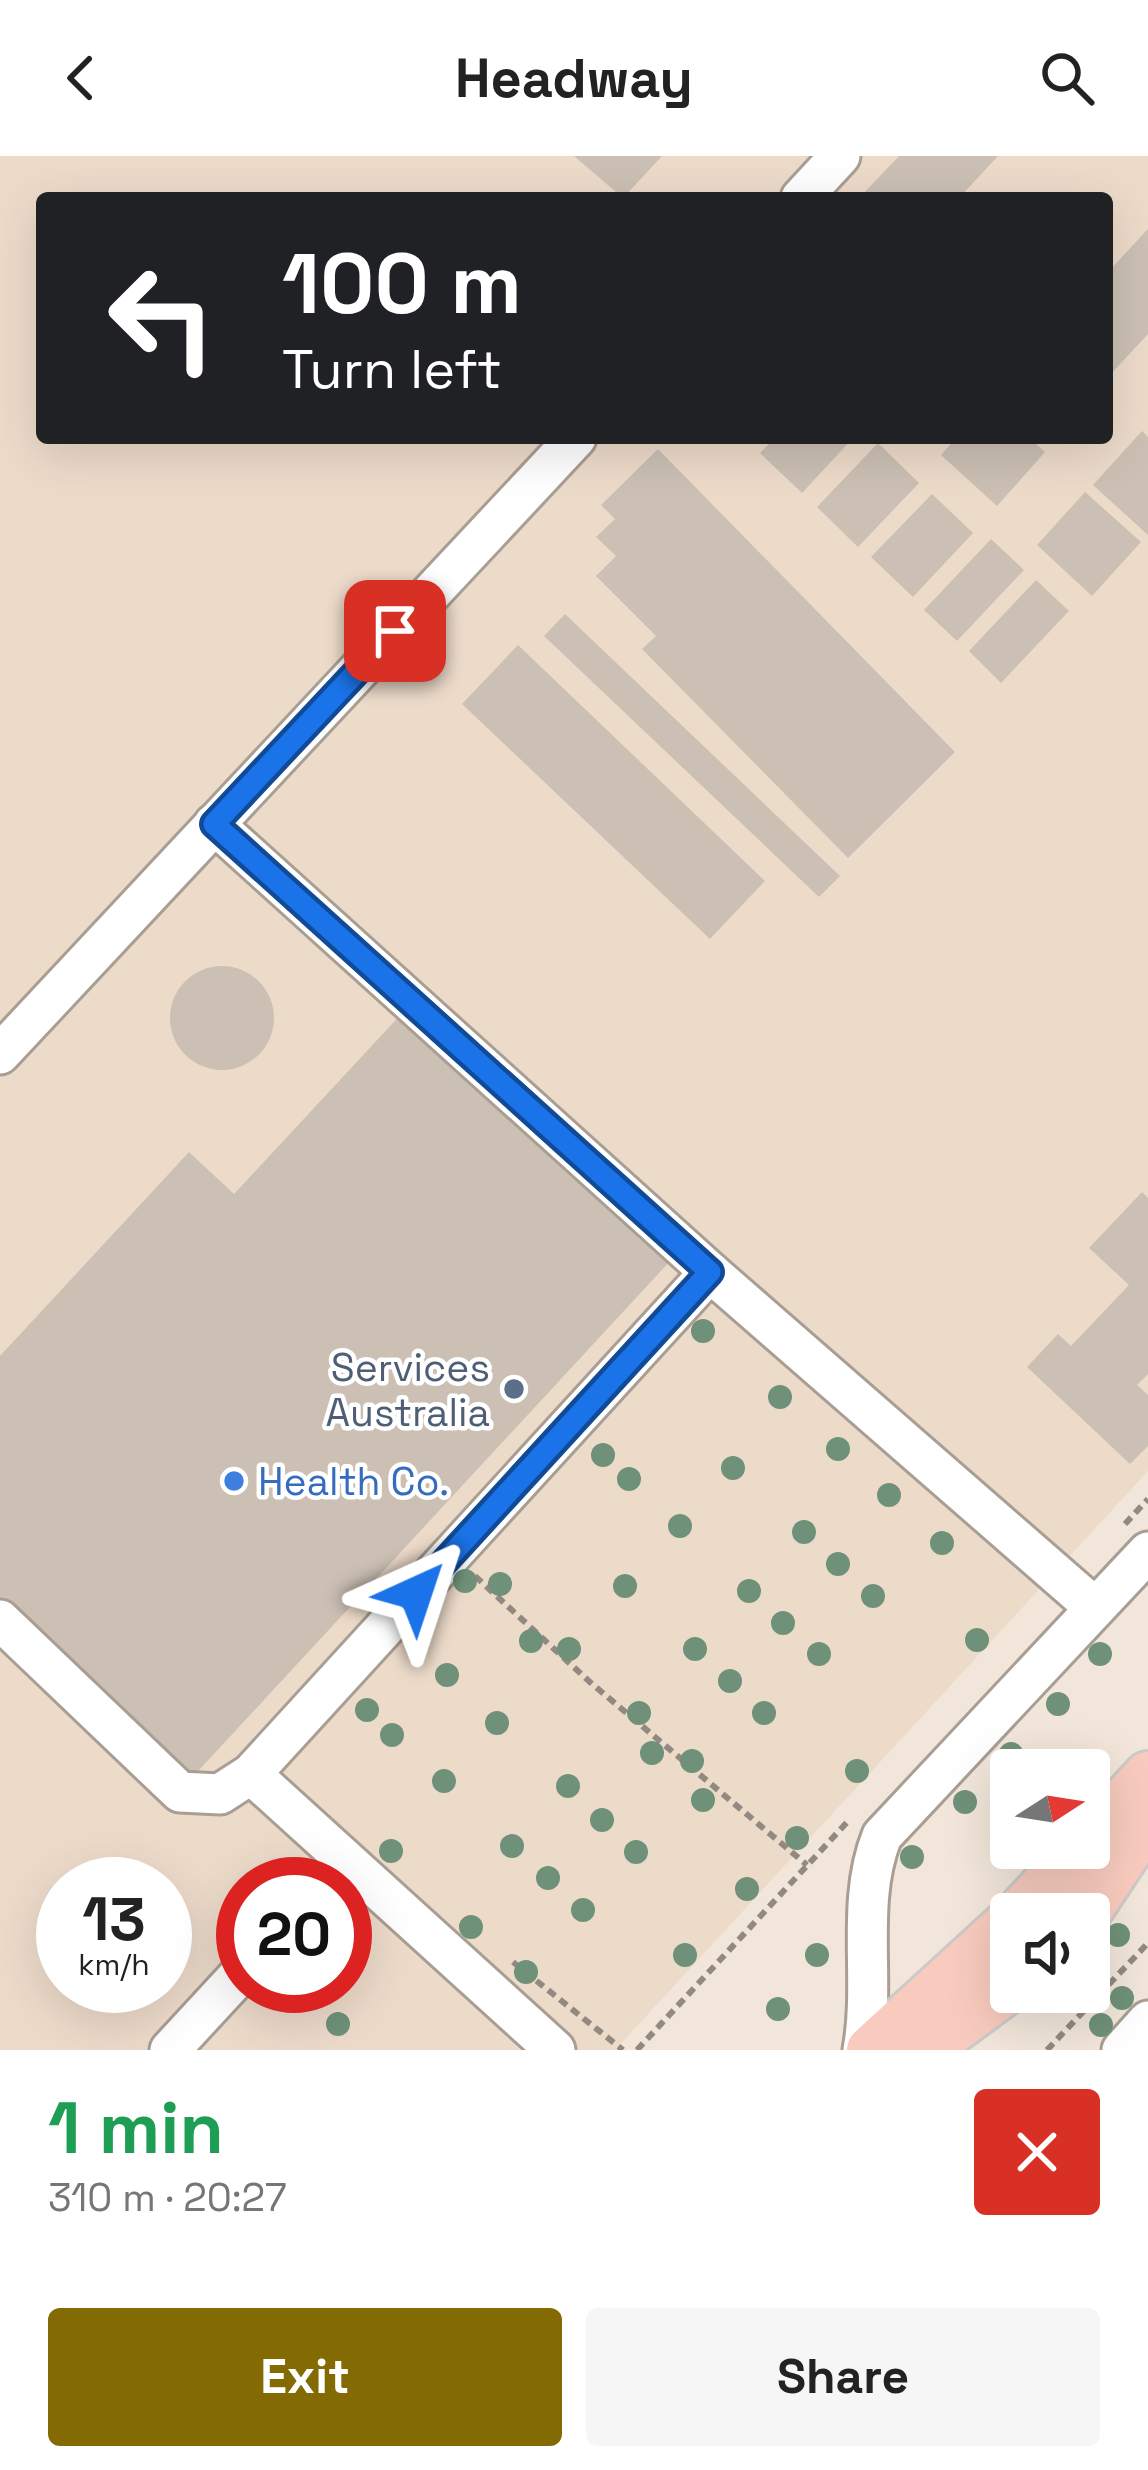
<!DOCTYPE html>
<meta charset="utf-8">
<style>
:root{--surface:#fff;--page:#f6f6f6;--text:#222;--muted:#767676;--accent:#846a03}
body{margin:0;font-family:"Space Grotesk",sans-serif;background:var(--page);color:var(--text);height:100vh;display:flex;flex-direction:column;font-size:45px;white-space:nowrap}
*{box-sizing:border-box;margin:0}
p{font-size:39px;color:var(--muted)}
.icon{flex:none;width:66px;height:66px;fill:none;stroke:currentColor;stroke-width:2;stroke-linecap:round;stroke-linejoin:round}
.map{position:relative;height:1894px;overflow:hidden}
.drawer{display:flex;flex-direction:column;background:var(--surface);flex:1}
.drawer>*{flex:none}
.banner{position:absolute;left:36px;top:36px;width:1077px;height:252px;border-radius:12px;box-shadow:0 12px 48px #0002;background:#202124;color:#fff;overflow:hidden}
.needle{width:78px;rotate:78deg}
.buttons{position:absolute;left:990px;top:1593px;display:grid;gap:24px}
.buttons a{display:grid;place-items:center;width:120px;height:120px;border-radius:12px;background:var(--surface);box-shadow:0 12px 48px #0002;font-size:60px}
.speed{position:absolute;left:36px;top:1701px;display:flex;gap:24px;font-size:60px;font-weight:700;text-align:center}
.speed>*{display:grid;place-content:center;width:156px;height:156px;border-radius:50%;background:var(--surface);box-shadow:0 12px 48px #0002;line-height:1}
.speed small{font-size:30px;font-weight:400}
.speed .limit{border:18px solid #d22;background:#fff;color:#111}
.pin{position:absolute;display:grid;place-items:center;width:102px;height:102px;color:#fff;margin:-51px;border-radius:24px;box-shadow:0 6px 18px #0006}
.me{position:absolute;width:132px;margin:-66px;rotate:42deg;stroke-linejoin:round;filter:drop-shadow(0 0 9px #0008)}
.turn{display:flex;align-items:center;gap:42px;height:252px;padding:0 48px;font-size:54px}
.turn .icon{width:156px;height:156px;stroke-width:2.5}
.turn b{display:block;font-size:84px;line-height:102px}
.round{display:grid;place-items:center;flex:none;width:126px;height:126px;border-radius:12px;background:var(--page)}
.summary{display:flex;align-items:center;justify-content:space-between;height:204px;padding:0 48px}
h1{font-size:72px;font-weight:700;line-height:90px;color:#1e9e55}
.primary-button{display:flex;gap:24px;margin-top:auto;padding:24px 48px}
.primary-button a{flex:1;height:138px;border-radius:12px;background:var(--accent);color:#fff;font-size:48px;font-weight:700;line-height:138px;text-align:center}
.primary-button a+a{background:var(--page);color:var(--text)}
header{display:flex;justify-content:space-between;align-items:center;height:156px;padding:0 48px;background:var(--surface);font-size:54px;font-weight:700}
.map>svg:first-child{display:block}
.built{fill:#eddbca;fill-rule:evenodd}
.building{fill:#ccc0b4}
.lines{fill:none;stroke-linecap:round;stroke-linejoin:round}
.minor-casing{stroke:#a99e93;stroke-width:45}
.major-casing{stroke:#cbcac9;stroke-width:54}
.path{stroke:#928981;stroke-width:6;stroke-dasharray:9 6;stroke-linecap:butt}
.minor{stroke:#fff;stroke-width:39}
.major{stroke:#f8cbbe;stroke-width:48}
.tree{fill:#6f9179}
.route-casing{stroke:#114b97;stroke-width:30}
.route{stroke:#1a73e8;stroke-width:21}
.service-dot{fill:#5c6f8a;stroke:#fff;stroke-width:4.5}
.shop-dot{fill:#3f7fe0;stroke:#fff;stroke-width:4.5}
.labels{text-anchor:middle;stroke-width:9;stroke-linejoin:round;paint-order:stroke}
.service-label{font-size:39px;fill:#4e5e75;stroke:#fff;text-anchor:end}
.shop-label{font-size:39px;fill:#366cbe;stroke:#fff;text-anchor:start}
</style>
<header><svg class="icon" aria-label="back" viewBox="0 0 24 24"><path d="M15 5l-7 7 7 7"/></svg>Headway<svg class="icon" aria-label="search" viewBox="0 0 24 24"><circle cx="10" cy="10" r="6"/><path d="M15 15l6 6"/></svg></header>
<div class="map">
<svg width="1148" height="1894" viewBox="0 0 1148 1894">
<rect width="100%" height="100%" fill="#f2e6da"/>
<!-- built -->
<path class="built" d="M0,0H1148V1315L615,1894H0ZM42,42H1107V282H42ZM63,1728H165V1830H63ZM243,1728H345V1830H243Z"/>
<!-- building -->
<g class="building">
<polygon points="574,0 662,0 623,42"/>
<polygon points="899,0 998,0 959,42 859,42"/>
<polygon points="1148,73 1148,178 1107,222 1107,117"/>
<polygon points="1142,275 1148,281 1148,379 1093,329"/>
<polygon points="775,282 853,282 802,337 760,297"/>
<polygon points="956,282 1029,282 1045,296 997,350 941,299"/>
<polygon points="878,287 919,327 858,391 817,351"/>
<polygon points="658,293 955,596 848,702 642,493 656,480 596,420 616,400 596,381 615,363 601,349"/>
<polygon points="1085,336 1141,386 1092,440 1037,389"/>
<polygon points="932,338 973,377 913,441 871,401"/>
<polygon points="991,383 1024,414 957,485 924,454"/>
<polygon points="1036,424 1069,455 1001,527 969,495"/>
<polygon points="565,458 840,720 819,741 544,480"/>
<polygon points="518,489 765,725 710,783 462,548"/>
<circle cx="222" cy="862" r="52"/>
<polygon points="405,854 672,1103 188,1626 0,1449 0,1200 189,996 234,1038"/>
<polygon points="1142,1036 1148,1042 1148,1218 1137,1229 1148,1239 1148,1290 1130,1308 1027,1211 1058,1178 1071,1190 1129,1129 1089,1092"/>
</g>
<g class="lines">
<defs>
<g id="minor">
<polyline points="801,42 840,0"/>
<polyline points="214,668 710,1116 1093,1450"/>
<polyline points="0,898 576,282"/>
<polyline points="0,1464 180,1636 220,1638 251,1618 710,1116"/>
<polyline points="251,1618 555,1894"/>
<polyline points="170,1894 243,1815"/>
<path d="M863,1894C876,1823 855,1747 882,1680L1148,1396"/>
<polyline points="1122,1894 1148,1865"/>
</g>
<g id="major">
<polyline points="1096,1676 1148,1620"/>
<polyline points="1019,1758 1081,1692"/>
<polyline points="1085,1758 1148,1663"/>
<polyline points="871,1894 1011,1766"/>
<polyline points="924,1894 1011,1830"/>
</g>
</defs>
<!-- minor casing -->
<use href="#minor" class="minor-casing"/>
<!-- major casing -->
<use href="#major" class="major-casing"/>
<!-- path -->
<g class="path">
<polyline points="1125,1368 1148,1343"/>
<polyline points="475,1420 591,1527 807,1709"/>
<polyline points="513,1806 623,1894"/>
<polyline points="637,1894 850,1663"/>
<polyline points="1047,1894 1148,1787"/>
</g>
<!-- minor -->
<use href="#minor" class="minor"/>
<!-- major -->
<use href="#major" class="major"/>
</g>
<!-- trees -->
<g class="tree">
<circle cx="703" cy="1175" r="12"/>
<circle cx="780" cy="1241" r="12"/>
<circle cx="838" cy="1293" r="12"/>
<circle cx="603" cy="1299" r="12"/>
<circle cx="733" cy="1312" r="12"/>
<circle cx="629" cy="1323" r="12"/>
<circle cx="889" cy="1339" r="12"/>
<circle cx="680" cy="1370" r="12"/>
<circle cx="804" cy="1376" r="12"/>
<circle cx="942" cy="1387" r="12"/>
<circle cx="838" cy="1408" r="12"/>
<circle cx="465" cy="1425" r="12"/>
<circle cx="500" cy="1428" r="12"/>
<circle cx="625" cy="1430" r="12"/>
<circle cx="749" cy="1435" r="12"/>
<circle cx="873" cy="1440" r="12"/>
<circle cx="783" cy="1467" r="12"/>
<circle cx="977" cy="1484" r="12"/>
<circle cx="531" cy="1485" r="12"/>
<circle cx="569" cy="1493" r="12"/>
<circle cx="695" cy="1493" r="12"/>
<circle cx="819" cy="1498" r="12"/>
<circle cx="1100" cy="1498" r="12"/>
<circle cx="447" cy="1519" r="12"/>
<circle cx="730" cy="1525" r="12"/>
<circle cx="1058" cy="1548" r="12"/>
<circle cx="367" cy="1554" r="12"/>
<circle cx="639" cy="1557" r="12"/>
<circle cx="764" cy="1557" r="12"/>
<circle cx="497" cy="1567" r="12"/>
<circle cx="392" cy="1579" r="12"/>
<circle cx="652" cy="1597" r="12"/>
<circle cx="1011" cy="1598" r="12"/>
<circle cx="692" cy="1605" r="12"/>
<circle cx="857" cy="1615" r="12"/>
<circle cx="444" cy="1625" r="12"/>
<circle cx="568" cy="1630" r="12"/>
<circle cx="703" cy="1644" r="12"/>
<circle cx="965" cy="1646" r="12"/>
<circle cx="602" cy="1664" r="12"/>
<circle cx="797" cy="1682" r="12"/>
<circle cx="512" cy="1690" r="12"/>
<circle cx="391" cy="1695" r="12"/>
<circle cx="636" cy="1696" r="12"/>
<circle cx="912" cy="1701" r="12"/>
<circle cx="548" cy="1722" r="12"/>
<circle cx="747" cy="1733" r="12"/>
<circle cx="583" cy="1754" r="12"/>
<circle cx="471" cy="1771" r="12"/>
<circle cx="1118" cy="1779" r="12"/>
<circle cx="685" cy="1799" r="12"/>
<circle cx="817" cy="1799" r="12"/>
<circle cx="526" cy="1816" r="12"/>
<circle cx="1122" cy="1842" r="12"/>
<circle cx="778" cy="1853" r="12"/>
<circle cx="338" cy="1868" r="12"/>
<circle cx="1101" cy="1869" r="12"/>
</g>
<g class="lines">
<defs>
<polyline id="route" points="395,475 214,668 710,1116 416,1437"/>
</defs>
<!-- route casing -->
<use href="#route" class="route-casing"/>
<!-- route -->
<use href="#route" class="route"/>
</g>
<!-- markers -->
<circle class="service-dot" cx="514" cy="1233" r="12"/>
<circle class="shop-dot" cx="234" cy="1325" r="12"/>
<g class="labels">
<!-- service labels -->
<g class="service-label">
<text x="490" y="1225">Services<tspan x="490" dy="45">Australia</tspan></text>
</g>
<!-- shop labels -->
<g class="shop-label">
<text x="258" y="1339">Health Co.</text>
</g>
</g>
</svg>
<div class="buttons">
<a><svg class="needle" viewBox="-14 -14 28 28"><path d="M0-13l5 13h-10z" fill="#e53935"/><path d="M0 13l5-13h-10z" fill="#767676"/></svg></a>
<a><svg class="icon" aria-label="sound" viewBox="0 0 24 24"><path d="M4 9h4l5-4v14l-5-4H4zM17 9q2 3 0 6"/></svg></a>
</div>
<div class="speed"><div>13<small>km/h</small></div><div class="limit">20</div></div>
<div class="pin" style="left:395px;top:475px;background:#d93025"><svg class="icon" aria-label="arrive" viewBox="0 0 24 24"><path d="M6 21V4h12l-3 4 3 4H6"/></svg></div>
<svg class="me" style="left:416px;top:1437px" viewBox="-20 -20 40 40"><path d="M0-17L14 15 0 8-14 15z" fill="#1a73e8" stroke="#fff" stroke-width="4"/></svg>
<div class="banner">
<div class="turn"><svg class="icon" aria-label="left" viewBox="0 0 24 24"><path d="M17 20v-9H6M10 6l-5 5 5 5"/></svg><div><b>100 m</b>Turn left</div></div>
</div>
</div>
<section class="drawer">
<div class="summary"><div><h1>1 min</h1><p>310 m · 20:27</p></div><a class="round" style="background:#d93025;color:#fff"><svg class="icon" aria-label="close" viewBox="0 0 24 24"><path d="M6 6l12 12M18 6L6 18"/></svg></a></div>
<div class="primary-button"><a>Exit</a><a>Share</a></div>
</section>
